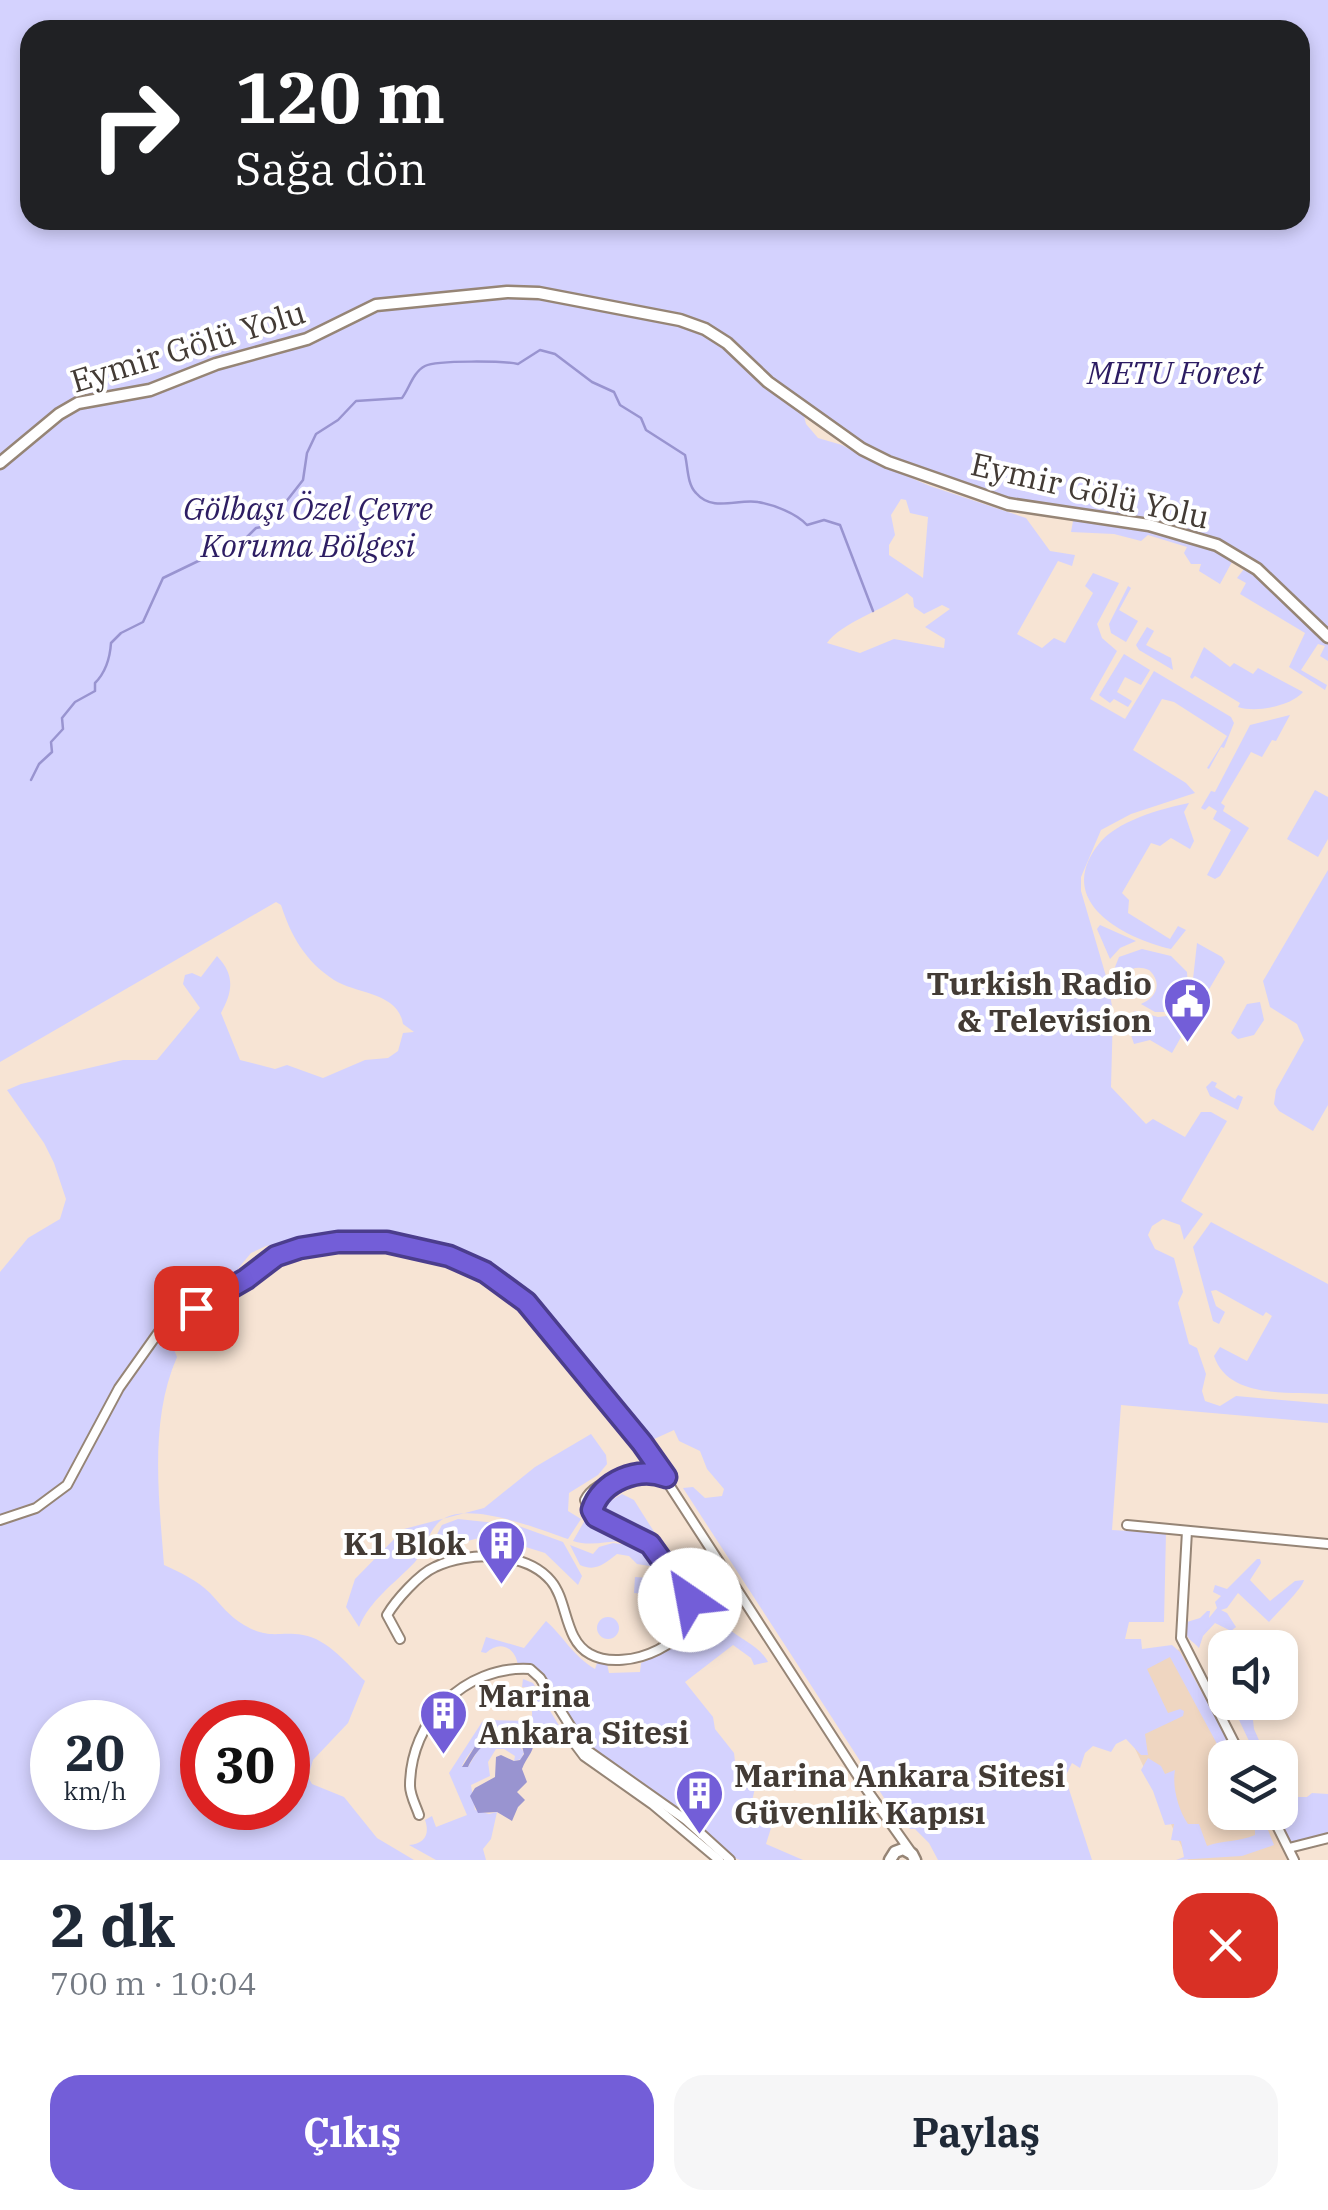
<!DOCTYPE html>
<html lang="tr">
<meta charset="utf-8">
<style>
:root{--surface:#fff;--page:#f6f6f7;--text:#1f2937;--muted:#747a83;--accent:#735ed8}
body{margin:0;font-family:"IBM Plex Serif",serif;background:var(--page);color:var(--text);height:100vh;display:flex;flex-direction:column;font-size:38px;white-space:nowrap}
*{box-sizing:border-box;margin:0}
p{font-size:32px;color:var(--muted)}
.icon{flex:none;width:55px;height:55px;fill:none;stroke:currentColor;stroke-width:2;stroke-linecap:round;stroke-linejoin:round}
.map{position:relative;height:1860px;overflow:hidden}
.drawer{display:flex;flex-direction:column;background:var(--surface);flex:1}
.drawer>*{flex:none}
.hud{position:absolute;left:20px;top:20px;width:1290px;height:210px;border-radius:30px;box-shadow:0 5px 15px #0003;background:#202124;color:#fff;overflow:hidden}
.fabs{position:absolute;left:1208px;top:1630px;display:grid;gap:20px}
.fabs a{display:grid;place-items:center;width:90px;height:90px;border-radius:20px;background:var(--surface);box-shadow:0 5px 15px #0003;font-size:50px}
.speed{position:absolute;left:30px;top:1700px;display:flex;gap:20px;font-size:50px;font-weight:700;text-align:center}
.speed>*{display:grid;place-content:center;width:130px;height:130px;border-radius:50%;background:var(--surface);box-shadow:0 5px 15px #0003;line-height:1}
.speed small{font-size:25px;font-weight:400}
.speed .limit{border:15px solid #d22;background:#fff;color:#111}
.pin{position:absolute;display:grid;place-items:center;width:85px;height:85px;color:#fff;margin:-42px;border-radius:20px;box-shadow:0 5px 15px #0006}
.me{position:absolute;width:110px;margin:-55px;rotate:327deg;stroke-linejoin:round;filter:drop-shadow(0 0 8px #0008)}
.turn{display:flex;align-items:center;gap:35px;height:210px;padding:0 50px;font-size:45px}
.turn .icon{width:130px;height:130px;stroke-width:2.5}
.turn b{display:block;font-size:70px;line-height:85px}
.round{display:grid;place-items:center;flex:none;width:105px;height:105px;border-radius:30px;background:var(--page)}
.summary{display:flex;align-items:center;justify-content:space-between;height:170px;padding:0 50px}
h1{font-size:60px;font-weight:700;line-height:75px}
.primary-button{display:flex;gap:20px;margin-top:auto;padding:20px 50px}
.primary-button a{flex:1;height:115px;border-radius:30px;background:var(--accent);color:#fff;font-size:40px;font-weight:700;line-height:115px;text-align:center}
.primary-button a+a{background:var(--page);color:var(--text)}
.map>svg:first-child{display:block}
.built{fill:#efd6c1}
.green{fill:#d4d2fe;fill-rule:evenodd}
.water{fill:#9994d0}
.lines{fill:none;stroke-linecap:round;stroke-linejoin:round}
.stream{stroke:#9994d0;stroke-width:2.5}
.street-casing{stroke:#968576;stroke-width:12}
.secondary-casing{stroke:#968576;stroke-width:15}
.street{stroke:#fff;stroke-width:8}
.secondary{stroke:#fff;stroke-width:10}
.route-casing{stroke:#4b3d8c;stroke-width:25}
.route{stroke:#735ed8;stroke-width:18}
.labels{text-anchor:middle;stroke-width:8;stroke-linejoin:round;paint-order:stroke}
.street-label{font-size:32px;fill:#433b35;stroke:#fff}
.park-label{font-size:32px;font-style:italic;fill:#2d1d63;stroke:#fff}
.poi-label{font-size:32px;font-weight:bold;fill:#433b35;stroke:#fff;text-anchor:end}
</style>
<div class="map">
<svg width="1328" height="1860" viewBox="0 0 1328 1860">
<rect width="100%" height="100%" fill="#f7e4d4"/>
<!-- built -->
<polygon class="built" points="1184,1647 1242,1757 1225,1758 1225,1812 1270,1813 1294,1860 1188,1860 1130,1738 1136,1668"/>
<!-- green -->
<g class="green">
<path d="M0,0H1328V637L1257,570L1200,538L1025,507L888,462L803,412L806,424L818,438L842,445L869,460L930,486L1026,518L1050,551L1075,555L1072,566L1058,561L1017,634L1042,648L1054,638L1065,643L1093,593L1085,586L1093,573L1119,583L1097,624L1102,638L1117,651L1090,699L1125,719L1154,671L1231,717L1234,723L1224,748L1221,747L1209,769L1207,768L1227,736L1174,702L1162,699L1133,750L1186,783L1195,793L1131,814L1101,830L1081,877V891L1108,983L1113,1012L1111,1087L1146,1124L1153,1119L1185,1137L1201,1112H1211L1227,1121L1181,1201L1203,1214L1184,1240L1180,1225L1163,1219L1152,1226L1148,1235L1155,1249L1174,1258L1183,1292L1178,1303L1189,1344L1197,1348L1206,1374L1202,1391L1205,1401L1220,1406L1236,1396L1328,1404V1423L1121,1405L1112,1530L1166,1533L1164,1622H1129L1125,1639H1141L1142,1649L1172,1645L1180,1652L1227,1739L1221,1746L1217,1744L1170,1657L1147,1669L1168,1713L1180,1709L1184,1711L1183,1716L1145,1734L1148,1755H1141L1126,1739L1116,1744L1111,1752L1093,1746L1085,1753L1080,1768L1072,1763L1065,1777L1092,1860H938L929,1843L915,1829H910L888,1804L683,1488L693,1487L705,1498L722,1496L724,1489L707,1469L700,1451L679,1441L674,1430L652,1440L567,1340L542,1305L493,1267L445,1244L420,1237L377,1231L325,1232L266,1246L251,1253L227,1282L162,1319L177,1357C149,1421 159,1498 164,1565C180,1572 198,1581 210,1593C221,1605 229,1616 244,1625C270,1640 277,1631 303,1635C328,1639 348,1665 365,1681L348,1723L313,1760L308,1777L312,1784L344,1797L377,1838L414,1860H0V1272L28,1238L60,1219L66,1199L54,1163L44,1143L7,1090L21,1084L123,1060H157L200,1008L183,984L185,975L192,973L201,977L217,956C235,975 233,991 221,1013L240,1060L275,1069L287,1065L323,1078L365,1060L388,1058L398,1051L403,1033L414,1032L403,1024C398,992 356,994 334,980C305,961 291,936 281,905L276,902L0,1062ZM30,30H1300V220H30ZM901,499L906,500L910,513L928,517L923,578L889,555V545L895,535L891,515ZM907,593L913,598L914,607L924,614L942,605L950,609L925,627L945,639L944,648L894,639L860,653L827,643C841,623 885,609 907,593ZM52,1722H138V1808H52ZM202,1722H288V1808H202Z"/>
<path d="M1074,516C1123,524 1193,529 1233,560L1220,584L1199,571L1201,564H1191L1184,553L1187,547L1148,535L1141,541L1114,534L1071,532Z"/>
<polygon points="1244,569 1252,570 1328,641 1328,661 1320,656 1325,646 1318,644 1301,670 1327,685 1325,690 1289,667 1305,633 1240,594 1246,583 1237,578"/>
<polygon points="1128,586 1131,588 1119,610 1138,621 1126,642 1111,633 1109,624"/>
<polygon points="1147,627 1154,631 1146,645 1171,658 1173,670 1139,650 1136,645"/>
<path d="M1204,647L1230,667L1234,663L1253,674L1258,668L1303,692C1291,706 1256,713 1238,707L1240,703L1195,676L1192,679L1190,677Z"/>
<polygon points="1124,654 1150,670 1141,685 1125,677 1117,692 1132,701 1128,707 1114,699 1110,703 1099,695"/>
<polygon points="1290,715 1276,741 1272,740 1262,757 1251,752 1221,803 1225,806 1223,811 1249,828 1220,876 1215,879 1207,875 1231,830 1213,819 1217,811 1209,806 1205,810 1201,808 1211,791 1215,792 1250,725"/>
<polygon points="1315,790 1328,797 1328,839 1318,857 1287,839"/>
<path d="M1189,803L1184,812L1194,841L1190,849L1171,838L1160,846L1151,843L1122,893L1129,900L1128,913L1165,936L1170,939L1178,926L1186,930L1171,949C1124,938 1054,902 1098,845C1116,821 1160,809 1189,803Z"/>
<polygon points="1328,870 1328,1105 1313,1131 1279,1111 1274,1104 1276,1090 1304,1040 1297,1024 1270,1007 1263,981"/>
<polygon points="1100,925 1136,941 1120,948 1110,959 1097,929"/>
<polygon points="1197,943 1222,957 1225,962 1194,1015 1183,1009 1192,988"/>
<path d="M1142,949L1171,956L1187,972L1188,989L1172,1012H1155L1141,1004C1158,997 1162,982 1149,970C1134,964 1124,971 1117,984L1113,972L1119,957Z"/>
<polygon points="1260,1002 1264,1020 1254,1035 1238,1039 1231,1033 1247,1004"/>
<polygon points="1135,1011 1158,1017 1176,1015 1189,1023 1172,1053 1150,1040 1134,1044 1130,1032 1122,1034 1123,1019"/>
<polygon points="1212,1081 1217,1083 1215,1087 1235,1099 1238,1095 1243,1097 1238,1110 1210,1096 1206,1087"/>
<path d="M1211,1222L1328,1284V1394C1290,1391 1229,1400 1214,1356L1220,1347L1247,1361L1272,1316L1266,1312L1263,1316L1216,1290L1211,1291L1216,1306L1225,1312L1219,1324L1213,1321L1193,1247Z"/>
<path d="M591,1434L606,1455L607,1464L598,1475L569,1493L568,1511L581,1519L568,1539C540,1530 465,1498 439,1522C427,1533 425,1551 415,1562C394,1584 370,1600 359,1627L346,1607L355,1579L404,1529L484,1508L535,1467Z"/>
<path d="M622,1494L634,1500C662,1545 691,1589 727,1627C740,1640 759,1645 768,1662L754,1665L751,1658L733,1645L685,1682L713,1717L715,1729L734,1753L736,1770L755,1788L750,1810L771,1828L766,1844L803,1860H740L732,1857L701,1826L627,1771L585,1745L541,1673L518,1666C516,1648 500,1639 486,1653L481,1652L486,1637L524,1648L546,1621C564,1637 573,1656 595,1669L597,1663L607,1664L609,1673L640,1672L641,1663L661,1654L685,1634L692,1621L695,1599L690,1586L658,1544L643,1532L600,1512L602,1506Z"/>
<polygon points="458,1519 516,1525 563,1542 582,1576 578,1585 545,1553 497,1538 483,1537 428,1551 442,1525"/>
<path d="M585,1520L633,1541L636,1542C612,1538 594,1548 573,1541Z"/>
<path d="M613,1543L644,1547L662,1568L637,1564L629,1556L617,1554C604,1564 596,1572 580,1565L570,1545L593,1554L599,1547Z"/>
<path d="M1257,1559H1260L1261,1563L1250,1580L1270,1601L1295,1581L1304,1580C1302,1589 1277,1613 1269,1622L1238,1593L1227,1608L1221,1610L1227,1613L1236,1627L1231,1631L1215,1623L1203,1636L1199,1648C1191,1639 1183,1639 1187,1622L1200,1618L1207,1611H1210L1209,1618L1217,1608L1215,1602L1221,1596L1213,1592L1215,1585L1227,1589Z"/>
<polygon points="635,1577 663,1579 662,1596 634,1593"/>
<circle cx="608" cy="1628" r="11"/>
<path d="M523,1679L533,1683L574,1750L558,1741L541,1747L538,1734C507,1719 476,1737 462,1766L468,1767L479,1749L497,1737L514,1740L524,1752L521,1759L514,1761L515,1756L504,1749H496L488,1762L490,1776L471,1785L475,1810L489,1814L497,1812L491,1839L483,1849L486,1860H436L409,1845C425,1844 430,1834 425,1820L432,1816L436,1827L467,1815L449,1773L482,1722L486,1720L532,1721V1688L522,1687Z"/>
<polygon points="1231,1703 1269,1703 1266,1709 1254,1708 1252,1711 1254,1729 1262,1747 1253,1754 1247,1749 1249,1741"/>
<path d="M1148,1758L1161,1766L1165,1774L1175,1770C1172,1786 1178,1810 1188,1824H1199L1207,1846C1223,1840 1239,1842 1255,1835V1824L1264,1820L1274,1845L1242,1856L1176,1860L1184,1857L1181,1841L1171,1840L1174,1824L1165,1825L1153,1791L1141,1770Z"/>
<polygon points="1312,1793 1328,1794 1328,1835 1294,1844 1283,1840 1272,1813 1280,1812 1283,1797 1307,1797"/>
</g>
<!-- water -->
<path class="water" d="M505,1730H529C540,1749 528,1753 522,1769L527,1782L517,1792L525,1800L518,1807L512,1821L497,1812L478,1813L470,1796L475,1788L495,1777L496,1757L501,1755L514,1761L520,1760L524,1754L522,1746C498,1726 479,1745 468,1767H462L479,1740Z"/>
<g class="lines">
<!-- stream -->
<path class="stream" d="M31,780L39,764L52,752L51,742L63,729L62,718L75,702L95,691V683C106,672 110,658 111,643L121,633L143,622L163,578L246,538L256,528L267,526L303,480L307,453L316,434L338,420L356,401L402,398C409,389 413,372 425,366C437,360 505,361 518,364L540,350L555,354L592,382L614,392L620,405L641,418L646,430L685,455C688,467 687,484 696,493C713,513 739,498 758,502C774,505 796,513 807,525L824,520L840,525L873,611"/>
<defs>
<g id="street">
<polyline points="593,1512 594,1502 616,1481"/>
<polyline points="0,1520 36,1508 67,1485 119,1388 158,1333 174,1320 245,1279 275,1256 321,1244 358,1242 410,1245 449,1256 485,1273 526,1302 642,1443 867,1790 911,1852"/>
<polyline points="1127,1525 1328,1544"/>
<polyline points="1187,1531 1181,1638 1242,1758"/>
<path d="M400,1639L387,1615C396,1600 419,1574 435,1567C468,1551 526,1551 551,1581C568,1601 564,1640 590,1654C625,1674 704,1642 688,1596C682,1579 661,1551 647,1541C627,1527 591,1525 585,1500C595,1478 644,1468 666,1477"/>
<polyline points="569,1736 584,1756 652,1804 719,1860"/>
<polyline points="1270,1812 1294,1860"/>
<path d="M419,1815C416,1806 410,1795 410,1786C410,1721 464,1665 530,1669L540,1678L584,1748L686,1820L730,1860"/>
<polyline points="1289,1848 1328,1838"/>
</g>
<g id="secondary">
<polyline points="0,463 59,414 78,403 150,390 216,364 307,339 376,305 507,292 539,293 680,320 705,329 727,343 768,382 862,449 888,462 1008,504 1149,525 1217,545 1257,569 1328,637"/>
<polyline points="890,1860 895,1852 903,1849 912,1854 915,1860"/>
</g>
</defs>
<!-- street casing -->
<use href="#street" class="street-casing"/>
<!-- secondary casing -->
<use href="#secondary" class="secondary-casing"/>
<!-- street -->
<use href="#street" class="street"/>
<!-- secondary -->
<use href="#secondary" class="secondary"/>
</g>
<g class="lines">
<defs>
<path id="route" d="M196,1308L246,1279L276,1256L300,1248L338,1242H387L449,1256L485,1272L526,1302L642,1443L666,1477C639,1466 601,1481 592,1510L596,1517L650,1544L690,1600"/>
</defs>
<!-- route casing -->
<use href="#route" class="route-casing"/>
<!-- route -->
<use href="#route" class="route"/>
</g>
<!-- icons -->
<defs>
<symbol id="civic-pin" viewBox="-11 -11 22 30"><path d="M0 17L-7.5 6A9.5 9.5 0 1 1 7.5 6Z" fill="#735ed8" stroke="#fff"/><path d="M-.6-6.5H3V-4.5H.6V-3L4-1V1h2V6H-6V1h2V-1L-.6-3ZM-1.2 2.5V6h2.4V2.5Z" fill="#fff"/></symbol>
<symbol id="building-pin" viewBox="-11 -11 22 30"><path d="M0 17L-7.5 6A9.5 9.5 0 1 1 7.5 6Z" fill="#735ed8" stroke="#fff"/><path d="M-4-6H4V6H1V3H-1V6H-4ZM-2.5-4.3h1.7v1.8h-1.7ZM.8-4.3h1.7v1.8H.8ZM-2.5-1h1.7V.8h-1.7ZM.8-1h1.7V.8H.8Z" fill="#fff"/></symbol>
</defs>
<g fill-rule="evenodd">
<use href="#civic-pin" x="1160" y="974" width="55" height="75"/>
<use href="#building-pin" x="474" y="1516" width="55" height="75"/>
<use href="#building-pin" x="416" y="1686" width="55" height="75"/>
<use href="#building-pin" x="672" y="1766" width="55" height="75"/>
</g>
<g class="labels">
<!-- street labels -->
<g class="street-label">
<text transform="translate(188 347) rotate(-17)" y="11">Eymir Gölü Yolu</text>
<text transform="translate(1090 491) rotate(13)" y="11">Eymir Gölü Yolu</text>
</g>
<!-- park labels -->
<g class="park-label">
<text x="1175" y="384">METU Forest</text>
<text x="308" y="520">Gölbaşı Özel Çevre<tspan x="308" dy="37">Koruma Bölgesi</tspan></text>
</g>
<!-- poi labels -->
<g class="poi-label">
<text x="1152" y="995">Turkish Radio<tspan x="1152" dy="37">&amp; Television</tspan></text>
<text x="466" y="1555">K1 Blok</text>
<text x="478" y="1707" text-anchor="start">Marina<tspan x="478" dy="37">Ankara Sitesi</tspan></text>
<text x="734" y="1787" text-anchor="start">Marina Ankara Sitesi<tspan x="734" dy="37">Güvenlik Kapısı</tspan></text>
</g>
</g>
</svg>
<div class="fabs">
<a><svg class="icon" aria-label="sound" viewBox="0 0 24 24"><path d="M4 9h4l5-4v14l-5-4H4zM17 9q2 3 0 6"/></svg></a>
<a><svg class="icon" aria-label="layers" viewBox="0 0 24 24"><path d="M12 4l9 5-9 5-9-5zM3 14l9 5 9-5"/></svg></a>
</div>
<div class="speed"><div>20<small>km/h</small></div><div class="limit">30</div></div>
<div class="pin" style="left:196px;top:1308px;background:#d93025"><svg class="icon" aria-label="arrive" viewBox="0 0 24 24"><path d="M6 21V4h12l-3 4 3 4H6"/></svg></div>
<svg class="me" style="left:690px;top:1600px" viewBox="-20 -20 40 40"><circle r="19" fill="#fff"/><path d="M0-13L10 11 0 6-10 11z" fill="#735ed8"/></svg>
<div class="hud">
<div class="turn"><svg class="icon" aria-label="right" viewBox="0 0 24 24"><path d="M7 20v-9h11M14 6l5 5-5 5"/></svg><div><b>120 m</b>Sağa dön</div></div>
</div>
</div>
<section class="drawer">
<div class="summary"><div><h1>2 dk</h1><p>700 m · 10:04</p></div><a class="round" style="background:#d93025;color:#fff"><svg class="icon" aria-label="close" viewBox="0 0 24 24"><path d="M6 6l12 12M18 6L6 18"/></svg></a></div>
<div class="primary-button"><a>Çıkış</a><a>Paylaş</a></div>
</section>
